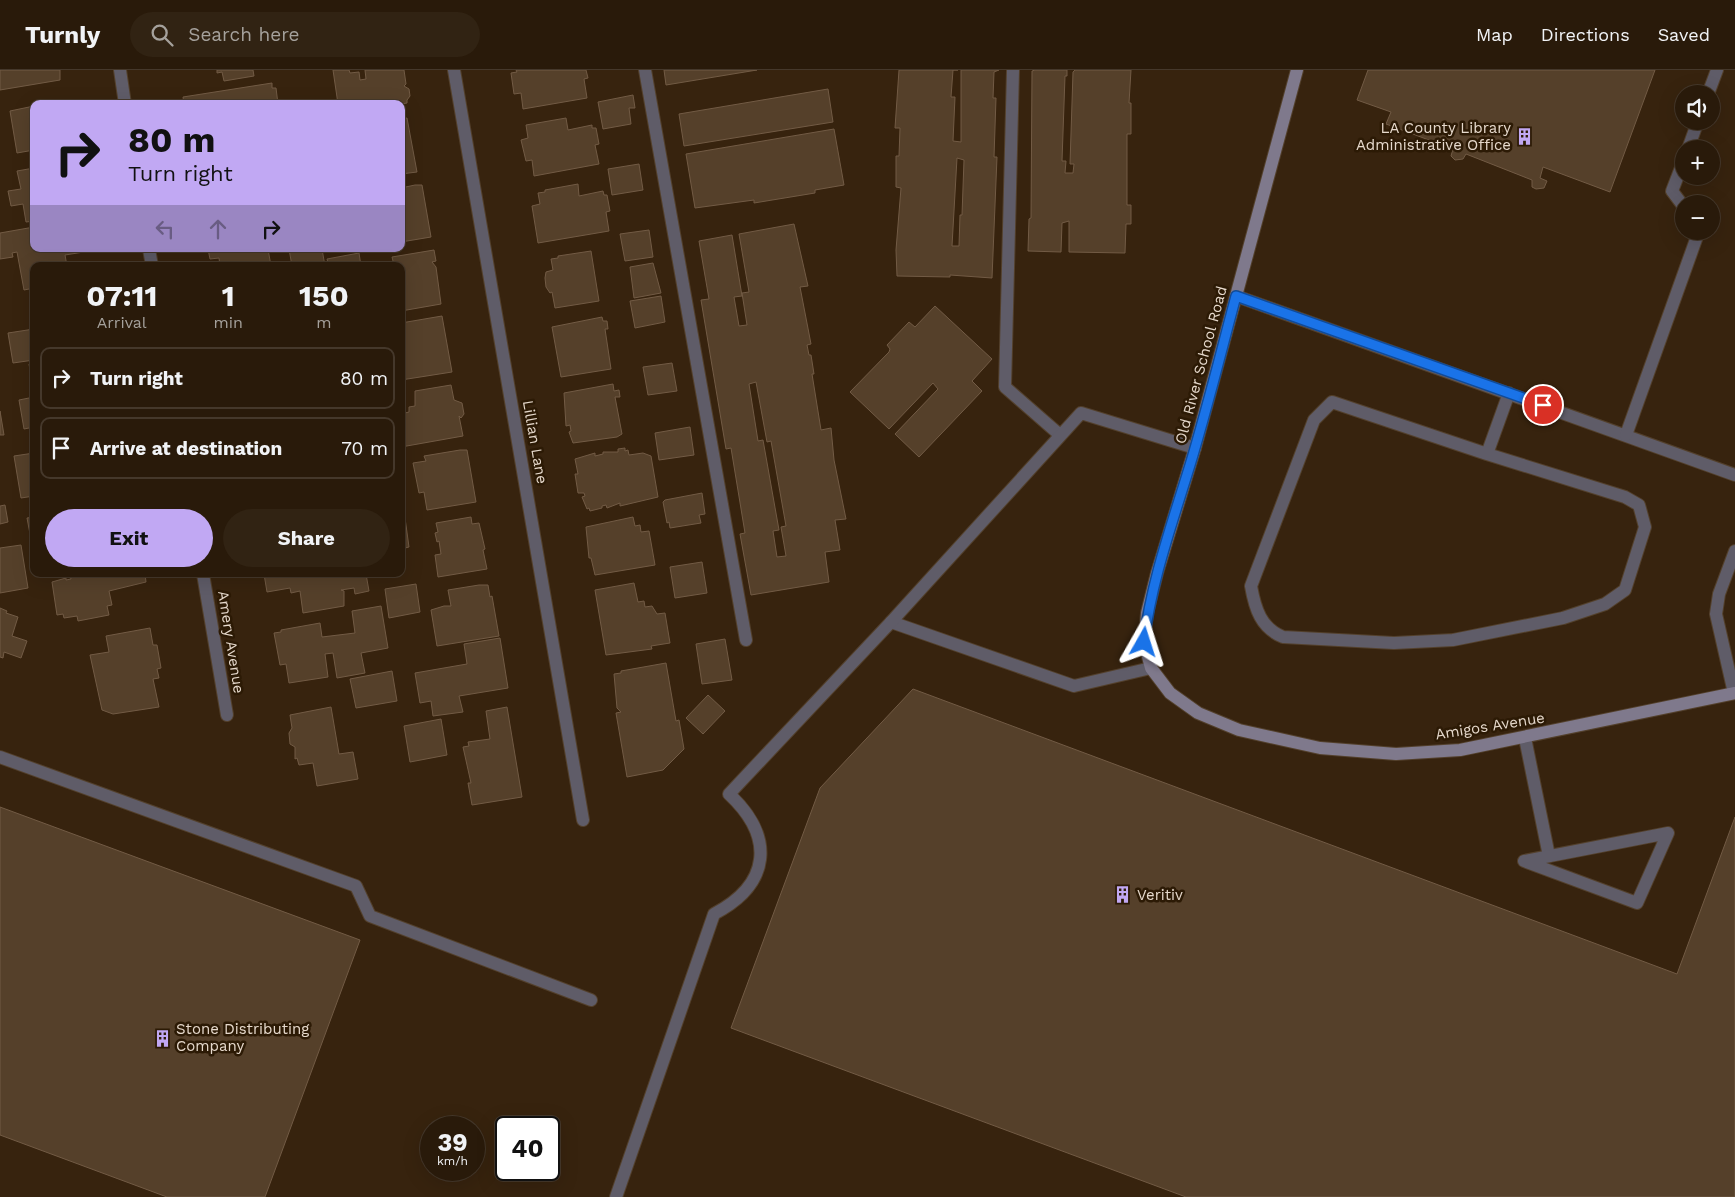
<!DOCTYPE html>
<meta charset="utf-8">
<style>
:root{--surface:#291a0a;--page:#312313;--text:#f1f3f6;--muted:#a5a19c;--line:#45382b;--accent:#c1a8f3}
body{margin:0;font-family:"Work Sans",sans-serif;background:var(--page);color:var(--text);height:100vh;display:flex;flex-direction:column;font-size:19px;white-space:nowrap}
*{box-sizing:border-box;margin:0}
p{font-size:16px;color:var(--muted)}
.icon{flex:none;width:28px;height:28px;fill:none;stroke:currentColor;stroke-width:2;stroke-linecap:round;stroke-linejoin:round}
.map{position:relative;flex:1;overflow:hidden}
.drawer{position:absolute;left:30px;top:192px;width:375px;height:315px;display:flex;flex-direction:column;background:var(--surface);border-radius:10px;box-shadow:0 5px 20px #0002,0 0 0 1px var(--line)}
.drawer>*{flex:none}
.banner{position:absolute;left:30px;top:30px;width:375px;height:152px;border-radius:10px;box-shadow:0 5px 20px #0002,0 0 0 1px var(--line);background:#c1a8f3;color:#111;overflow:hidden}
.controls{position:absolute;left:1675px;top:15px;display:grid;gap:10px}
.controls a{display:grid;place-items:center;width:45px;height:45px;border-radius:50%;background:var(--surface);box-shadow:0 5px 20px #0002,0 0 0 1px var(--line);font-size:25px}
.speed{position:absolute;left:420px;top:1046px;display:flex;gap:10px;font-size:25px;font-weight:700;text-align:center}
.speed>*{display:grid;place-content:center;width:65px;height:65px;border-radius:50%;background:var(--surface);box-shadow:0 5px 20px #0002,0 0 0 1px var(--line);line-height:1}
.speed small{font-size:12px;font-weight:400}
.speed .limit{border:2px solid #111;border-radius:8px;background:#fff;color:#111}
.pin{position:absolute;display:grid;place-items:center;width:42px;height:42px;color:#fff;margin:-21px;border:2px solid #fff;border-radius:50%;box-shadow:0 1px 5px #0007}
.me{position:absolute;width:55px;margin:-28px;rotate:6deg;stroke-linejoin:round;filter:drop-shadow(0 0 4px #0008)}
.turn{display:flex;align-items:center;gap:18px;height:105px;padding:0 15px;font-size:22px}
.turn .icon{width:65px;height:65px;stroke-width:2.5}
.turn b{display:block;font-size:35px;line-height:42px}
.lanes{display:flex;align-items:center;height:48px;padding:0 15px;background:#0003;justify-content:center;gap:25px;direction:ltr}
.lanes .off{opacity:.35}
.eta{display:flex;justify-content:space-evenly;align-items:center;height:85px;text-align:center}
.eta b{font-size:30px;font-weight:700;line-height:35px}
.cta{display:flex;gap:10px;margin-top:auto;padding:10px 15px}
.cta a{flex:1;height:58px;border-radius:30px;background:var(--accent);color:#111;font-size:20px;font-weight:700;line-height:58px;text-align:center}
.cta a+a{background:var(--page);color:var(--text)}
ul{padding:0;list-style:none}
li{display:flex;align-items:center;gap:15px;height:62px;margin:0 10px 8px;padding:0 5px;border:2px solid var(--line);border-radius:10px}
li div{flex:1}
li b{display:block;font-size:19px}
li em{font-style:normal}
header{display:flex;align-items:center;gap:30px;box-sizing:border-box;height:70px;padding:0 25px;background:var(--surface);border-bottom:1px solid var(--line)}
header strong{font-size:24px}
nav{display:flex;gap:28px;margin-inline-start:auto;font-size:18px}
.search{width:350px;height:45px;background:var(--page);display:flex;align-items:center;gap:12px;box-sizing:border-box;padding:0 18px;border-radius:28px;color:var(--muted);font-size:19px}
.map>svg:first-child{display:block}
.building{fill:#55402a;stroke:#725b45;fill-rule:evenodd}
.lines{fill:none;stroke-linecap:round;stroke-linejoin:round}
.lane-casing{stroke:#53402c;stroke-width:14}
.street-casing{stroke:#53402c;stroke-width:14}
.secondary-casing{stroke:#53402c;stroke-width:14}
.lane{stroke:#5f5c68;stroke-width:12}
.street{stroke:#5f5c68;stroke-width:12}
.secondary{stroke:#7f798c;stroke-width:12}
.route-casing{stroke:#114b97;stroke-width:12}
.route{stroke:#1a73e8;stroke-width:9}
.labels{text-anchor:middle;stroke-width:5;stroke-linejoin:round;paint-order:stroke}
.poi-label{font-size:15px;fill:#e6d9cc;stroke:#2c1a05;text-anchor:start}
.street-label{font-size:15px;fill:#e6d9cc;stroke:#2c1a05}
</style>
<header>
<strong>Turnly</strong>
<div class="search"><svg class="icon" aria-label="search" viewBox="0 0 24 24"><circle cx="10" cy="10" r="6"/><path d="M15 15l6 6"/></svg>Search here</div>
<nav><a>Map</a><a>Directions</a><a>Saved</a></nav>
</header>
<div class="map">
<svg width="1735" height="1127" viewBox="0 0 1735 1127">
<rect width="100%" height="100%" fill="#37230e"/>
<!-- building -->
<g class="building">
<polygon points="0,0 60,0 60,10 0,20"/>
<polygon points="217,0 253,0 254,6 224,11 222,2 217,3"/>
<polygon points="333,0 349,0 350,3 359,2 360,10 366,9 365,0 404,0 406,14 404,16 409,19 410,26 407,30 407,33 401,34 338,34"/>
<polygon points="516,0 586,0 588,8 584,9 587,28 523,39 521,23 514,24 511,3 517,2"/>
<polygon points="664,0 757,0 666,15"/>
<path d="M899,0H958H953L951,27H955L953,71L961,72V0H999L994,2L993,28H996L994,87H997L992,208L950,205V207L897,206L896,180L901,118L896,117V86H899L900,58H895ZM957,88L964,90L962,145H960L959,176H952Z"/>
<polygon points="1035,0 1067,0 1067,6 1065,6 1062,91 1066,91 1065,103 1073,103 1074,94 1070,94 1073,2 1075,0 1131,0 1129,33 1131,33 1131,64 1127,64 1127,135 1131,135 1131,154 1126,154 1125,183 1069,182 1069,151 1062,153 1061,182 1028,181 1029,149 1031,148 1032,1"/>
<polygon points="1368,0 1655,0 1610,122 1543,97 1540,108 1547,111 1544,118 1536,119 1532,117 1532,110 1466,84 1463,89 1455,90 1451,86 1453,79 1386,54 1391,42 1357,30"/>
<polygon points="272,13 272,18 276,18 278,34 184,34 183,27"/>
<polygon points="828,19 833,52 684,76 679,44"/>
<polygon points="633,25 635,38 629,38 631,54 603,59 598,32"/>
<polygon points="34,36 34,80 17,83 10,41"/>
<polygon points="407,48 417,102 401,104 401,49"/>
<polygon points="566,48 568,60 592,55 592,58 596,58 599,74 595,75 599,94 534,106 532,90 526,91 521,70 528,68 526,55"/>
<polygon points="834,59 844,115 815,120 815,123 754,133 754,130 695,138 686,84"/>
<polygon points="639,94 643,120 612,125 608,99"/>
<polygon points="34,98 34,151 26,152 23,134 11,136 8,121 21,119 17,101"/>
<polygon points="578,114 579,126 603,121 604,125 607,125 610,141 606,142 609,161 538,173 532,136 540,134 538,123 545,122 545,120"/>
<polygon points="415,115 422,115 431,167 401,172 401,118"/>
<path d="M794,154L808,216L800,217L811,274L807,275L809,285H811L814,304H812L821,360L831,358L834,390L846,449L835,450L840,480L825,482L829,512L751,525L740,464L745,463L731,378L726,379L701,230L709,229L699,171L732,165L742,226L734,227L739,256L747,255L742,223L749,222L739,164ZM756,312L767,372L771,371L786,456L781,457L786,486L777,487L773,461L779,460L763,370L758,371L749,314Z"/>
<polygon points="34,157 34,179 90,179 90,181 65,185 67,196 34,196 34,218 24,220 17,182 12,183 13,187 0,189 0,163"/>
<polygon points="649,160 653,187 625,191 620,164"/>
<polygon points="208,179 268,179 271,196 220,196 219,188 210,189"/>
<polygon points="289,179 322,179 325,196 292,196"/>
<polygon points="434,180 436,191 432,192 436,197 441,234 401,241 401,196 391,196 394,195 392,187"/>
<polygon points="591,181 599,231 555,238 552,222 550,223 546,217 545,208 546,202 553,200 551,189 558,188 558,186"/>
<polygon points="359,183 361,196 329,196 327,189"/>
<polygon points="653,193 661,223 634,228 630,197"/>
<polygon points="661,226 665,252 635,258 630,231"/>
<polygon points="935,236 992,289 972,311 982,321 919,387 895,364 938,319 933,313 889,359 850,322 889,282 890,279 887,275 909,252 915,257"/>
<polygon points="442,246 452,302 401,310 401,253"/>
<polygon points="602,247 603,251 607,251 608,259 605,259 611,299 561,307 552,257"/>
<polygon points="34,259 34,290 13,293 8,263"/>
<polygon points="34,293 34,318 33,318 29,294"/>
<polygon points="672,293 677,321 648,325 643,297"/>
<polygon points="613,314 614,321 619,320 620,327 615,327 622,364 617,367 573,373 569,362 571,361 570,355 566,356 564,323"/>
<polygon points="451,315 454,330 462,333 464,344 461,348 459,346 463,366 401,377 401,344 409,342 409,337 415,336 415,321"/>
<polygon points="34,327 34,357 24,359 19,330"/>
<polygon points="0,341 4,365 0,365"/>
<polygon points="690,357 694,385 659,390 655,363"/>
<polygon points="625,378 625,381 628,380 629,385 643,383 651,386 658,427 620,436 620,433 607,438 606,435 602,436 602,438 590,441 589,438 587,439 582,427 585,426 584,423 578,423 575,404 578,404 575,389 595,383 595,386 603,384 603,382 618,382 618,379"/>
<polygon points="460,380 467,380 476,432 427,440 424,422 419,423 413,393 426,391 424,386"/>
<polygon points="34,383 34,426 21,428 14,386"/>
<polygon points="702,423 705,444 699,445 701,453 670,458 669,452 667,453 663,432 665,430"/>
<polygon points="5,435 8,452 0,454 0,436"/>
<polygon points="34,447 34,485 27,448"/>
<polygon points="471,447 472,454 479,453 485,479 483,480 487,499 438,507 435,485 441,484 439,471 437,472 435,463 438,462 436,453"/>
<polygon points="633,447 635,456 640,455 641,462 649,461 655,495 595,505 591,488 589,488 586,457"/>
<polygon points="401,448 405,448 409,477 401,479"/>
<polygon points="21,475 28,518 0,523 0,478"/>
<polygon points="702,492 707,523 675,528 670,497"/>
<polygon points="70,504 145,504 146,512 109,521 112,535 107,536 109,545 78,551 77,546 64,548 63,544 57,545 52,512 66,508 66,510 71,509"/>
<polygon points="264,504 366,504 369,521 355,524 354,518 341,520 344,521 344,536 303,543 300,521 291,523 290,518 267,522"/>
<polygon points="634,513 638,532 644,531 645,537 652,536 657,544 665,543 670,573 651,576 652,579 606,585 595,520"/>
<polygon points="416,514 420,542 389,548 385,519"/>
<polygon points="479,515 488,515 490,527 492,526 499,566 437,576 431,540 444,536 451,536 448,520"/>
<polygon points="381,536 388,578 361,583 365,603 337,608 333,583 325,584 328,607 289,613 286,594 280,595 274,563 281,562 281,560 320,553 322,567 355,563 352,541"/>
<polygon points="0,538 7,541 6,543 18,547 12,566 27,571 21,588 4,582 3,588 0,587"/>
<polygon points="150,558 153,575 157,575 161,598 157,599 159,608 153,609 159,637 113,644 102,640 90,585 109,582 106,566"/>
<polygon points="500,568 508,618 459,626 463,642 433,646 431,631 420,633 415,603 467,594 464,574"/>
<polygon points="725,569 732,610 702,614 696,574"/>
<polygon points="666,593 676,651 679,650 684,679 663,700 627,707 616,643 621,642 617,638 614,604 621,603 621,601"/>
<polygon points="392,601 397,631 356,638 350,609"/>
<polygon points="913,619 1677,904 1735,747 1735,1127 1186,1127 731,958 820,718"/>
<polygon points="708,625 725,641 703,664 686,648"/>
<polygon points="331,637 339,684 353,682 358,709 317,716 313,693 299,695 297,688 295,689 295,677 290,674 289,663 292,658 290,645"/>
<polygon points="507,637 522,727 472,735 468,713 471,713 463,677 469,676 468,672 490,669 486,641"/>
<polygon points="441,649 447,685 410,692 404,656"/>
<polygon points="0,737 360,870 265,1127 167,1127 0,1065"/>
</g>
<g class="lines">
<defs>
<g id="lane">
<polyline points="645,0 746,570"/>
<polyline points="1013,0 1005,317 1060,365"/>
<polyline points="1708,24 1717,0"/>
<polyline points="1688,79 1698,51"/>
<polyline points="1684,90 1672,121 1684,137"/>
<polyline points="1236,226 1735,405"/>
<polyline points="1626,365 1699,161"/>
<path d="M1487,384L1625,427L1639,435L1645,457L1625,520L1605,534L1563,548L1453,570L1394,573L1283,567C1261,558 1255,539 1251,516L1314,350L1332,332L1487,384L1509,323"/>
<polyline points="891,552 1074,616 1151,598"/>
<polyline points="1734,623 1716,544 1719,524 1735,481"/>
<polyline points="1525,668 1549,786"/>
<polyline points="0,687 356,816 370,846 591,930"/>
<polygon points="1668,763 1637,833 1524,791"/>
<path d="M616,1127L714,844C771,814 775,767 729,724L891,552L1081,343L1195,378"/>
</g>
<g id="street">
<polyline points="120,0 125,34"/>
<polyline points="454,0 583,750"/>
<polyline points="149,179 152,196"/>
<polyline points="203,504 227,645"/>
</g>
<polyline id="secondary" points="1297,0 1195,378 1157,503 1147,543 1144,572 1151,598 1170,623 1198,643 1239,660 1320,678 1396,684 1460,680 1735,623"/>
</defs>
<!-- lane casing -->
<use href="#lane" class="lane-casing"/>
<!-- street casing -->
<use href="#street" class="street-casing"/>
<!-- secondary casing -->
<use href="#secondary" class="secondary-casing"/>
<!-- lane -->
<use href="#lane" class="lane"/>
<!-- street -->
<use href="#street" class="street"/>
<!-- secondary -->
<use href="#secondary" class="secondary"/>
</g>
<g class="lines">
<defs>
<path id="route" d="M1144,572C1151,512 1172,454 1190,395C1207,339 1221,282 1236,226L1543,335"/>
</defs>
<!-- route casing -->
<use href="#route" class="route-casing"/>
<!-- route -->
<use href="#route" class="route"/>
</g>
<!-- icons -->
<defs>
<symbol id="building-bare" viewBox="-9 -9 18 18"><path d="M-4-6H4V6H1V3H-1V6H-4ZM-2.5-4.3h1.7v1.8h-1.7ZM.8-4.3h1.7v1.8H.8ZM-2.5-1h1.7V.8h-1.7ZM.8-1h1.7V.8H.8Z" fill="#c1a8f3" stroke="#2c1a05" stroke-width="2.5" paint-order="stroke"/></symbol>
</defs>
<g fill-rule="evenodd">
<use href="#building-bare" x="1512" y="54" width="25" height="25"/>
<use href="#building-bare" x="1110" y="812" width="25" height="25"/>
<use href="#building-bare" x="150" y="956" width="25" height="25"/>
</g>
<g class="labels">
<!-- poi labels -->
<g class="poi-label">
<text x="1511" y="63" text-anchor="end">LA County Library<tspan x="1511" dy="17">Administrative Office</tspan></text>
<text x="1137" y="830">Veritiv</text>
<text x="176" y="964">Stone Distributing<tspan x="176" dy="17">Company</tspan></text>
</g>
<!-- street labels -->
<g class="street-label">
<text transform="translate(1201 295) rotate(-75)" y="5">Old River School Road</text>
<text transform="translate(535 372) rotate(80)" y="5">Lillian Lane</text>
<text transform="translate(231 572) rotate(81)" y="5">Amery Avenue</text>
<text transform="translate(1490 656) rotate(-9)" y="5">Amigos Avenue</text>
</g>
</g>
</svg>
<div class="controls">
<a><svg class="icon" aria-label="sound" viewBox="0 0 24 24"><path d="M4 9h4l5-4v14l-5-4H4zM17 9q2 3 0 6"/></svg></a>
<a>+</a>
<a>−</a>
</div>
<div class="speed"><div>39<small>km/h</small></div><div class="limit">40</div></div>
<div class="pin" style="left:1543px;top:335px;background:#d93025"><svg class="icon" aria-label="arrive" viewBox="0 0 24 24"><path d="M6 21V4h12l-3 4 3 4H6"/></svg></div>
<svg class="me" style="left:1144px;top:572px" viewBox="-20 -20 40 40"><path d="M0-17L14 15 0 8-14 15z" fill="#1a73e8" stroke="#fff" stroke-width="4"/></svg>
<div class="banner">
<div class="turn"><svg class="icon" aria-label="right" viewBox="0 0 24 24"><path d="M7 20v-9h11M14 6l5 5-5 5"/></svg><div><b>80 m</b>Turn right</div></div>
<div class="lanes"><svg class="icon off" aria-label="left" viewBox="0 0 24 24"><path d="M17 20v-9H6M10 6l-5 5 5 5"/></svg><svg class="icon off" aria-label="ahead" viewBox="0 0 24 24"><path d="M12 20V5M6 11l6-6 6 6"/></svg><svg class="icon" aria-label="right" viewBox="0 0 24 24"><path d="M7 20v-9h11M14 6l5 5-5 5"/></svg></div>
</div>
<section class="drawer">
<div class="eta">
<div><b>07:11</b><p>Arrival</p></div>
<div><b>1</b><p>min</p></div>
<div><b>150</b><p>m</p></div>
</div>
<ul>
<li><svg class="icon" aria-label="right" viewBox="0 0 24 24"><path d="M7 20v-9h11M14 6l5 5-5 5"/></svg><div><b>Turn right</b></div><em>80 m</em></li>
<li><svg class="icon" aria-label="arrive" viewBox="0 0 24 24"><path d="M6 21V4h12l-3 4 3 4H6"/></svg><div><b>Arrive at destination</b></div><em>70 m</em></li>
</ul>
<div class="cta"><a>Exit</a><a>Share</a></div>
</section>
</div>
